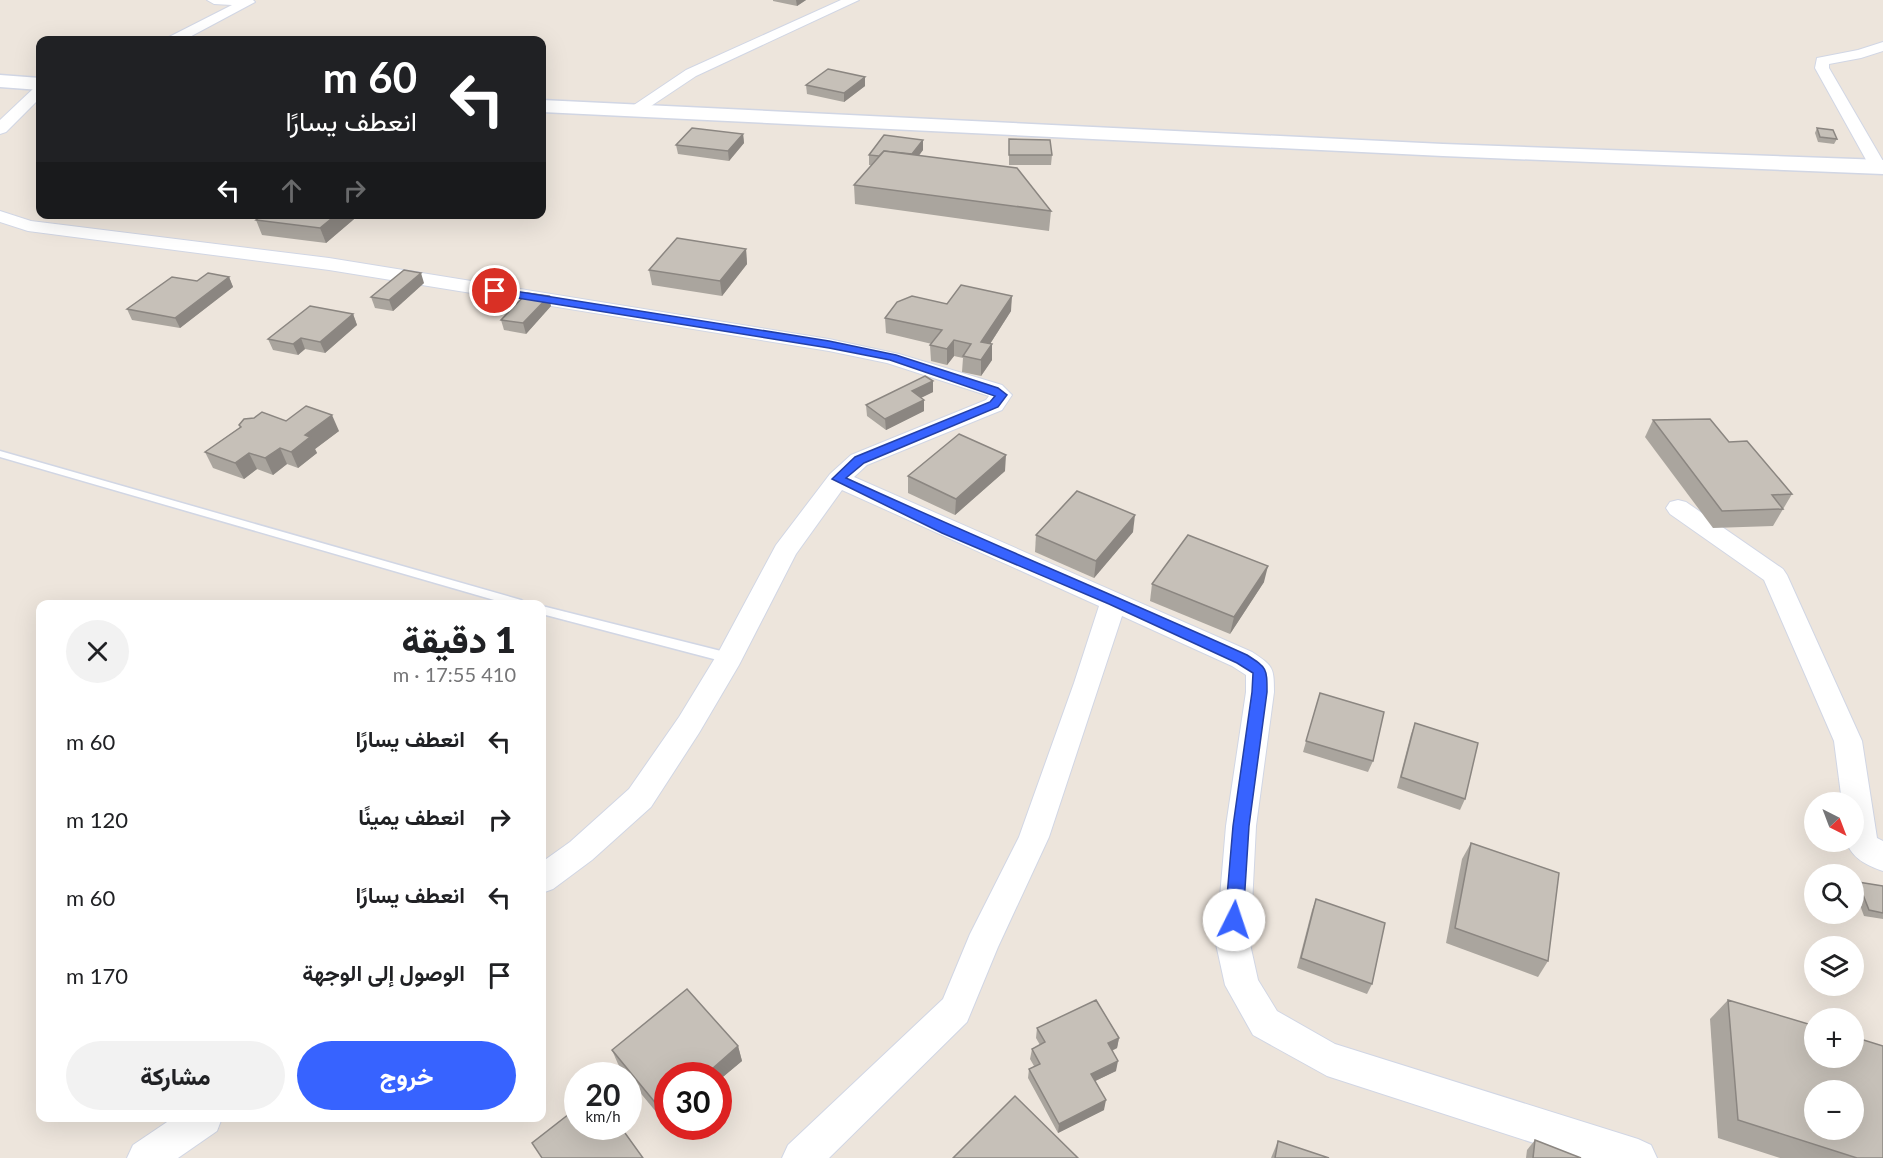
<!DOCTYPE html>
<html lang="ar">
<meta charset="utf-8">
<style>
:root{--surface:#fff;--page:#f2f2f2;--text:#202124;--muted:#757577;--accent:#3763ff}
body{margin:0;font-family:Lato,Vazirmatn,sans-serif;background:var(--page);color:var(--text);direction:rtl;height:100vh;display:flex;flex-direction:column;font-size:22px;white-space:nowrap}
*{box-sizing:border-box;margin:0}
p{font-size:20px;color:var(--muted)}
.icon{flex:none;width:33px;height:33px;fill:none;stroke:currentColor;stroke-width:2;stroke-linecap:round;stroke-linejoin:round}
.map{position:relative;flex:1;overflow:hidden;direction:ltr}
.drawer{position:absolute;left:36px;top:600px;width:510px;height:522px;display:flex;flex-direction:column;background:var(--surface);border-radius:12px;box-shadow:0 6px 24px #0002;direction:rtl}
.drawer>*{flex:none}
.top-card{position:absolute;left:36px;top:36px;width:510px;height:183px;border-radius:12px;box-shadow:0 6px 24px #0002;direction:rtl;background:#202124;color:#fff;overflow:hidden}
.needle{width:39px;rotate:138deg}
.fabs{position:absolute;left:1804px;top:792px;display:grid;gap:12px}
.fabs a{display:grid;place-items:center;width:60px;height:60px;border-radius:50%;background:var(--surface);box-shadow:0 6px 24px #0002;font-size:30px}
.speed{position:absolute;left:564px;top:1062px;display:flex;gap:12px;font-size:30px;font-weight:700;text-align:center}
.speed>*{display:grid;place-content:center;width:78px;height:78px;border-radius:50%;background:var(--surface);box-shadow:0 6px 24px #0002;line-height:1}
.speed small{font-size:15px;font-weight:400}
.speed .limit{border:9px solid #d22;background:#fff;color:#111}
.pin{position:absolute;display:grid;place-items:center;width:51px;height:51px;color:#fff;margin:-26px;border:3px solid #fff;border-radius:50%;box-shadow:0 2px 6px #0007}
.me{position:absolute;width:66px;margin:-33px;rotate:4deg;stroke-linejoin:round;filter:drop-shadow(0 0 4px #0008)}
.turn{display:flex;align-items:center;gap:21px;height:126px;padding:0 30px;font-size:27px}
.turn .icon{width:78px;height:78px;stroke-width:2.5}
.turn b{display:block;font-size:42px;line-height:51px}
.lanes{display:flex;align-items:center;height:57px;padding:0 30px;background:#0003;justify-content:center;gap:30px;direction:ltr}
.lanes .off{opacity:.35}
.round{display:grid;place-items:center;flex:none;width:63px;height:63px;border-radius:32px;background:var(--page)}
.overview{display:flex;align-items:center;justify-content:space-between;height:102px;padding:0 30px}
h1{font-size:36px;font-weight:800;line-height:45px}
.button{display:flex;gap:12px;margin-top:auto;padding:12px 30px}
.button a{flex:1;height:69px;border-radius:36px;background:var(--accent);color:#fff;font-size:24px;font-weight:800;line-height:69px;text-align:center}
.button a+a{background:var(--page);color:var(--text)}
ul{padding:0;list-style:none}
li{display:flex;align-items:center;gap:18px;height:78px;padding:0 30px}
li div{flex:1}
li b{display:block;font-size:22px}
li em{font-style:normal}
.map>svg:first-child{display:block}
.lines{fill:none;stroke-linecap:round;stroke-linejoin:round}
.lane-casing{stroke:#d1d6e4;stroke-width:3}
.street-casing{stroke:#d1d6e4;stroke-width:2}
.secondary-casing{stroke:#d1d6e4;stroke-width:3}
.lane{fill:#fff;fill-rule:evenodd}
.street{fill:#fff;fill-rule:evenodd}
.secondary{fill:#fff;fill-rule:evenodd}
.wall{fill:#aaa59e}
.shaded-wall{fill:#8b8681}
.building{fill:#c6c0b8;stroke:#8b8681;stroke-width:1.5;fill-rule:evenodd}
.route{fill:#3763ff;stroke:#2440a6;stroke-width:1.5}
</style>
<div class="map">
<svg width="1883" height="1158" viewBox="0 0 1883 1158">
<rect width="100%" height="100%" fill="#ede5dc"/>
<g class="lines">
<defs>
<g id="lane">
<polygon points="0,451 521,600 527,604 508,604 0,457"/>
<polygon points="542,606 729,653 734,655 735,658 734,661 729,663 542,614"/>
</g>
<g id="street">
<polygon points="207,0 253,0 255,2 184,40 167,40 169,37 232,5 214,4"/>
<polygon points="841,0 859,0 696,76 639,114 627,114 625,111 686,70"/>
<polygon points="1883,42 1883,51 1861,58 1829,64 1829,68 1883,161 1883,171 1878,172 1870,167 1815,68 1817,58 1858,50"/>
<polygon points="40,85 40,98 6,132 0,134 0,120 35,87"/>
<path d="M0,211L31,221L329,258L829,339L899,354L1002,385L1012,395L1002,410L867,465L854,477L1252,652C1273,666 1274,667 1274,692L1256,826L1250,944L1258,980L1277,1011L1335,1044L1638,1139L1651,1145L1657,1158H1580L1327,1076L1253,1035L1225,985L1216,944L1226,826L1246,692V675L1232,666L1122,616L1049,837L998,947L967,1022L829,1158H782L788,1145L943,999L970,934L1019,837L1074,683L1099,606L842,490L796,554L739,665L699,733L651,807L592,860L553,889L542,893V862L570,842L629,789L679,717L718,653L776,545L830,474L851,455L986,400L989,396L887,363L829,351L329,270L28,231L0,222Z"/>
<path d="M1678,500L1686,502L1783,569L1787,575L1862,741L1877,838L1883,841V871C1868,866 1851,858 1847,842H1854V802H1842L1834,741L1764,580L1670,514L1666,508L1670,502Z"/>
<polygon points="173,1118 222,1118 217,1131 178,1158 127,1158 133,1145"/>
</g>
<g id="secondary">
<polygon points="0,75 40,78 40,90 0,87"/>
<polygon points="542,100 1443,144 1883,160 1883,174 1443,156 542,112"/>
</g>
</defs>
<!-- lane casing -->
<use href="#lane" class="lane-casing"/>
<!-- street casing -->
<use href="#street" class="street-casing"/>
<!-- secondary casing -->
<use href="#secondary" class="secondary-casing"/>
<!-- lane -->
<use href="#lane" class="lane"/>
<!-- street -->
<use href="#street" class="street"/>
<!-- secondary -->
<use href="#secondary" class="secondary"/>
</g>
<!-- wall -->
<g class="wall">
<polygon points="773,0 806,0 797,6 773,1"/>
<polygon points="806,85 865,86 844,102 807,94"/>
<polygon points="1817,128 1837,139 1834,144 1818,142 1815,133"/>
<polygon points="743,134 744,143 729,161 678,154 676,145"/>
<polygon points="1009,139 1052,155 1051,165 1009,165"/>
<polygon points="923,140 923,150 919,155 1051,211 1049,231 855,204 854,185 872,165 869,165 869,155"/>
<polygon points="360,214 326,243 262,235 256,220"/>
<polygon points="746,249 747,264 722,296 652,285 649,270"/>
<polygon points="229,277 233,287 180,328 132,320 127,309"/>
<polygon points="424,283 393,311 375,308 371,297"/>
<polygon points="947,304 1011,311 990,344 992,360 981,376 962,372 963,358 954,356 947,365 931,361 930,345 932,344 886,333 885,318"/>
<polygon points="551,306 526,334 504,330 501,320"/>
<polygon points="353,314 357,325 325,353 305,349 298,355 273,350 268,339"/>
<polygon points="933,381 933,392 921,398 924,400 924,411 886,430 867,416 866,405"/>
<polygon points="1653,420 1729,442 1792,494 1773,526 1713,528 1645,437"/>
<polygon points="286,421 339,431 315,449 317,453 298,468 287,464 273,475 257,469 244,479 213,468 205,452 240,427 239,425"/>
<polygon points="1005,471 955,515 908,493 908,476"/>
<polygon points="1133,532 1094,578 1035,552 1036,535"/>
<polygon points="1264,582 1230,634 1150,601 1152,584"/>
<polygon points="1320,693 1373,761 1368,772 1303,752"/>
<polygon points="1415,723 1465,799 1460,810 1397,788 1411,734"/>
<polygon points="1471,843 1548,961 1538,977 1446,943 1462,859"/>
<polygon points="1858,882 1883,886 1883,919 1864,916 1854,889 1854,887"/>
<polygon points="1316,899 1372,984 1367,994 1297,968 1312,910"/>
<polygon points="1728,1000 1883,1158 1780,1158 1718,1138 1710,1019"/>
<polygon points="1037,1028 1119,1038 1117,1048 1112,1051 1116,1071 1095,1081 1104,1110 1058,1133 1028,1078 1029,1069 1034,1066 1030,1059 1032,1049 1040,1045 1036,1038"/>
<polygon points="738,1046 742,1061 718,1081 718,1076 668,1076 668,1125 667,1125 628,1078 628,1076 626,1076 618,1064 612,1050"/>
<polygon points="1535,1140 1581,1158 1526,1158 1527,1150"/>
<polygon points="1278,1141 1329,1158 1271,1158"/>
</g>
<!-- shaded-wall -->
<g class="shaded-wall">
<polygon points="796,0 806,0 797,6"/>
<polygon points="865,77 865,86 844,102 844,93"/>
<polygon points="743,134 744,143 729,161 728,151"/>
<polygon points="923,140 923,150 908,170 908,160"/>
<polygon points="337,214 360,214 326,243 320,228"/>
<polygon points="746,249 747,264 722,296 720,281"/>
<polygon points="421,273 424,283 393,311 389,300"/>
<polygon points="229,277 233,287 180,328 175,318"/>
<polygon points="549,296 551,306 526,334 523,323"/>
<polygon points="1012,296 1011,311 981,358 981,342"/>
<polygon points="353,314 357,325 325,353 320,342"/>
<polygon points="301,338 305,349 298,355 293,344"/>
<polygon points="954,340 954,356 947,365 947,349"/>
<polygon points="992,344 992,360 981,376 981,360"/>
<polygon points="933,381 933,392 912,402 912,391"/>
<polygon points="924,400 924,411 886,430 885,419"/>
<polygon points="332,415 339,431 315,449 317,453 298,468 291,452 305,435"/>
<polygon points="280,448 287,464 273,475 265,458"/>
<polygon points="249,453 257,469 244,479 235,463"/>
<polygon points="1006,455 1005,471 955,515 956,499"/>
<polygon points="1135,515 1133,532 1094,578 1096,561"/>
<polygon points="1268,566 1264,582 1230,634 1234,617"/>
<polygon points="1119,1038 1117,1048 1106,1053 1108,1043"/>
<polygon points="738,1046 742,1061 718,1081 718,1076 704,1076"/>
<polygon points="1118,1061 1116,1071 1089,1084 1091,1074"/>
<polygon points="1106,1100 1104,1110 1058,1133 1059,1124"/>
<polygon points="668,1106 668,1125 667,1125 662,1111"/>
</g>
<!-- building -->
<g class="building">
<polygon points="828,69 865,77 844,93 806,85"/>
<polygon points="692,128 743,134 728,151 676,145"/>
<polygon points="1817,128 1833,130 1837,139 1820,137"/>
<polygon points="884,135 923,140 912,154 884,151 879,156 869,155"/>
<polygon points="1009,139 1050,140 1052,155 1009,155"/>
<polygon points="884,151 1017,168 1051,211 854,185"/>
<polygon points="263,214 337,214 320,228 256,220"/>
<polygon points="677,238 746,249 720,281 649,270"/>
<polygon points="404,270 421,273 389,300 371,297"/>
<polygon points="208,273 229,277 175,318 127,309 172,277 197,281"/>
<polygon points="961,285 1012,296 981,342 992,344 981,360 963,356 971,344 954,340 947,349 930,345 942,330 885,318 897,302 912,296 947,304"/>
<polygon points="527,293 549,296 523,323 501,320"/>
<polygon points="310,306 353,314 320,342 301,338 293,344 268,339"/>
<polygon points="925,376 933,381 912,391 924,400 885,419 866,405"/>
<polygon points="306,406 332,415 305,435 310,437 291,452 280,448 265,458 249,453 235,463 205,452 241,427 239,425 244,419 254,418 262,412 286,421"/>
<polygon points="1710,419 1729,442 1747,441 1792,494 1772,495 1783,509 1722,511 1653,420"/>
<polygon points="959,434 1006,455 956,499 908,476"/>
<polygon points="1077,491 1135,515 1096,561 1036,535"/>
<polygon points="1188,535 1268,566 1234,617 1152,584"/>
<polygon points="1320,693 1384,712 1373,761 1306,741"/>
<polygon points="1415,723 1478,743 1465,799 1401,777"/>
<polygon points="1471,843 1559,873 1548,961 1455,928"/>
<polygon points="1858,882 1883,886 1883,913 1869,910"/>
<polygon points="1316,899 1385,923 1372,984 1301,958"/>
<polygon points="687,989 738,1046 704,1076 668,1076 668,1106 662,1111 612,1050"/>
<polygon points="1096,1000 1119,1038 1108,1043 1118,1061 1091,1074 1106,1100 1059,1124 1029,1069 1040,1064 1032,1049 1045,1042 1037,1028"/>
<path d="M1728,1000L1815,1026V1058H1854V1037L1883,1046V1158H1857L1738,1120ZM1815,1090H1854V1130H1815Z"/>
<polygon points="1015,1096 1078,1158 953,1158"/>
<polygon points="578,1107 578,1126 620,1126 643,1158 542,1158 532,1143"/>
<polygon points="1535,1140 1581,1158 1533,1158"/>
<polygon points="1278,1141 1329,1158 1275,1158"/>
</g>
<!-- route -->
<path class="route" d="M495,288L829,341L896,355L998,388L1007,395L998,407L864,463L846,478C979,539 1114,595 1247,655C1267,668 1267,668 1267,692L1249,826L1243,920L1240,926L1234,928L1228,926L1225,920L1233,826L1252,692L1253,673L1237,663L1109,604L942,533L832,479L855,457L990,402L995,396L890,360L829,348L492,294L490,291Z"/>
</svg>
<div class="fabs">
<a><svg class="needle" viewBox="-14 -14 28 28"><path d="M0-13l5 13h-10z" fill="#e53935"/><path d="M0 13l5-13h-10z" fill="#757577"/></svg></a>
<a><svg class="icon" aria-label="search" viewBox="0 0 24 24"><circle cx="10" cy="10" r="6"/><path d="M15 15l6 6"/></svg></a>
<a><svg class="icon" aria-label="layers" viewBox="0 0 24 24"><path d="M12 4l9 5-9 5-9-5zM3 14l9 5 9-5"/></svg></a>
<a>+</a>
<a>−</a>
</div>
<div class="speed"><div>20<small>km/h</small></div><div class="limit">30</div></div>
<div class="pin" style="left:495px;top:291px;background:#d93025"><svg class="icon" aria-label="arrive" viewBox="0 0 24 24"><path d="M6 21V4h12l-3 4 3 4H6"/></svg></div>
<svg class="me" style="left:1234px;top:920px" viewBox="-20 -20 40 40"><circle r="19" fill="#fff"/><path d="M0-13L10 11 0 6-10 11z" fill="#3763ff"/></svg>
<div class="top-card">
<div class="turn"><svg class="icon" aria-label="left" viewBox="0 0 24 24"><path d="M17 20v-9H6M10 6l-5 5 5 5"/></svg><div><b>60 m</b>انعطف يسارًا</div></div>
<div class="lanes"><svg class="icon" aria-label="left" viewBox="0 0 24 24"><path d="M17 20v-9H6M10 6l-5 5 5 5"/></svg><svg class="icon off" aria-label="ahead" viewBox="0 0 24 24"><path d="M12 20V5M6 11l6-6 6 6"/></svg><svg class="icon off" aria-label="right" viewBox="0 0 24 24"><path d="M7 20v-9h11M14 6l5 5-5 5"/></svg></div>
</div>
<section class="drawer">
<div class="overview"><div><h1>1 دقيقة</h1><p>410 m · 17:55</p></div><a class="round"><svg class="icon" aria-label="close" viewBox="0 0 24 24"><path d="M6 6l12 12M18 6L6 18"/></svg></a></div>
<ul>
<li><svg class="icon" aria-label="left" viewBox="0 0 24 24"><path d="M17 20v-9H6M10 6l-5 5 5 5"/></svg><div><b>انعطف يسارًا</b></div><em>60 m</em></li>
<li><svg class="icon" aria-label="right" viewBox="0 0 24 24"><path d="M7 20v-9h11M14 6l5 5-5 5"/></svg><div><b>انعطف يمينًا</b></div><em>120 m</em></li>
<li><svg class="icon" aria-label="left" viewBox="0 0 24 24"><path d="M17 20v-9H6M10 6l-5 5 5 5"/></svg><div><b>انعطف يسارًا</b></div><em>60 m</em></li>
<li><svg class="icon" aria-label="arrive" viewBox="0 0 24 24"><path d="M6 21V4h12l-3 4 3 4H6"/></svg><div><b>الوصول إلى الوجهة</b></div><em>170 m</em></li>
</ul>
<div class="button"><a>خروج</a><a>مشاركة</a></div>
</section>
</div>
